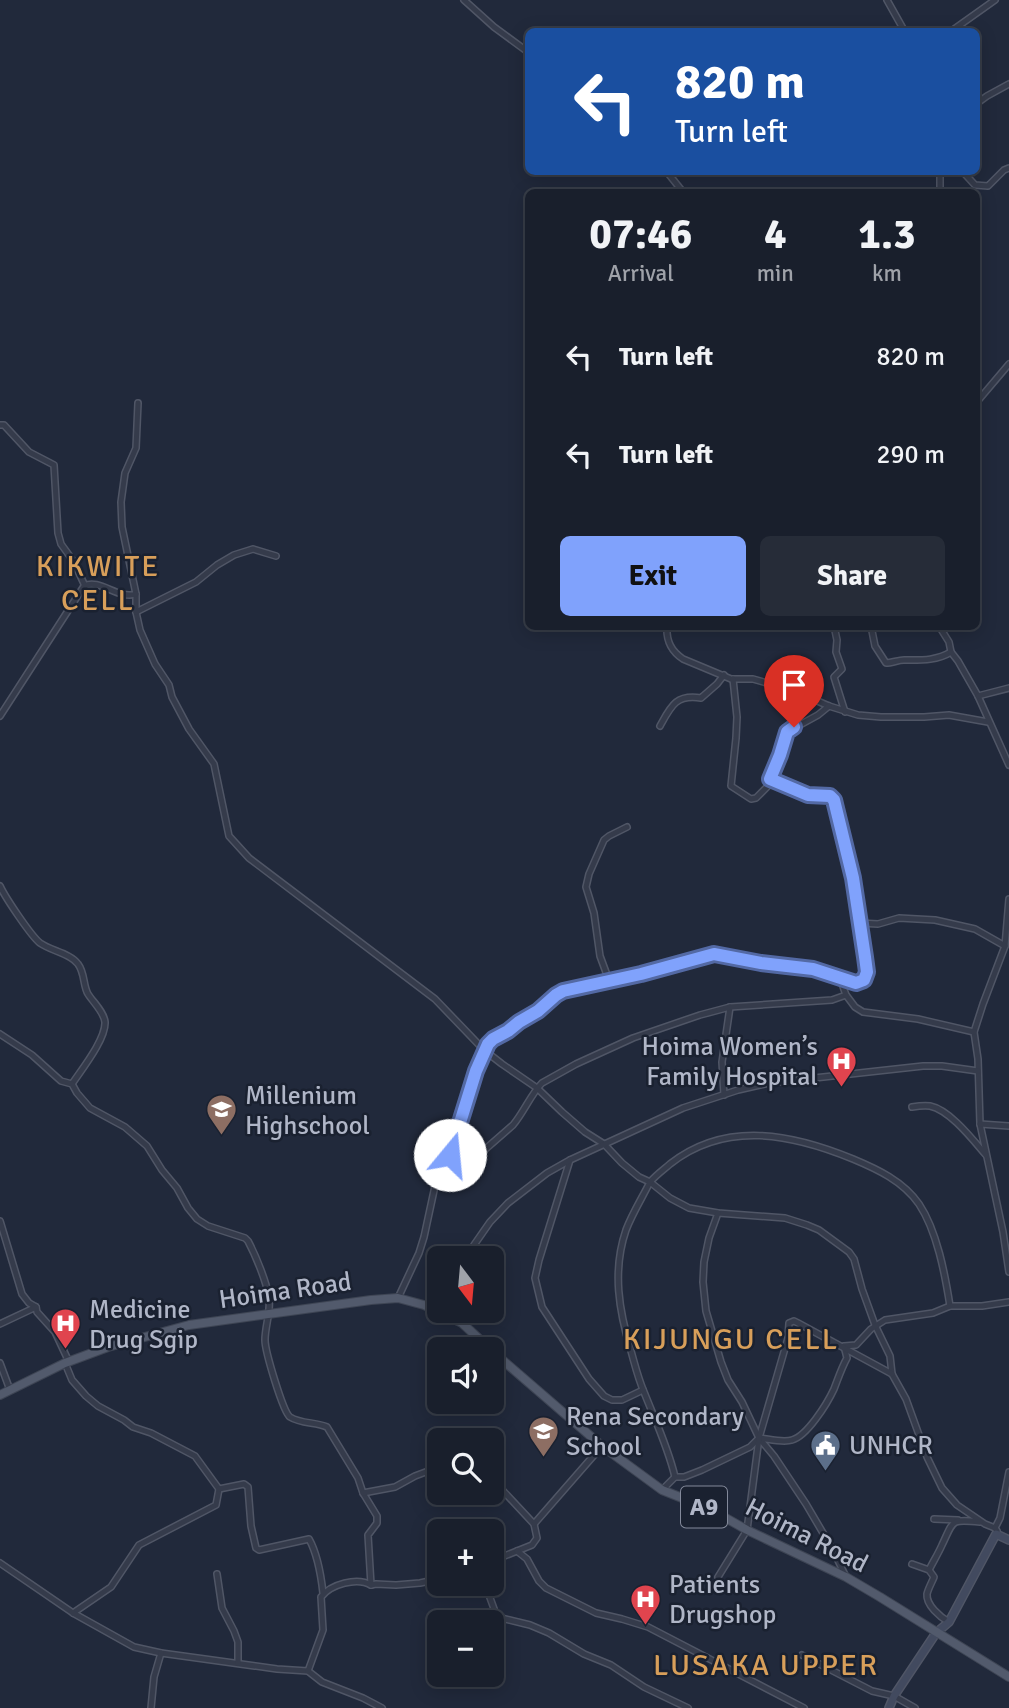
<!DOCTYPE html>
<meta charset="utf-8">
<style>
:root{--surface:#191f2c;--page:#262c38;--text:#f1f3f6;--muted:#9fa2a9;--line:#373d48;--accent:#80a2fc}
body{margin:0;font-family:Signika,sans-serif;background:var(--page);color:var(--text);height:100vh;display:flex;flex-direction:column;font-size:26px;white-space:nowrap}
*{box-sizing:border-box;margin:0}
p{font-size:23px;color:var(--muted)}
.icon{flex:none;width:38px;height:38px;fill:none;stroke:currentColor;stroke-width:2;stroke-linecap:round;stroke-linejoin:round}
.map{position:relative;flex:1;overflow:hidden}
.details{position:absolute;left:525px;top:189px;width:455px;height:441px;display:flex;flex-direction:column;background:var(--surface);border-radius:10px;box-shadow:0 4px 18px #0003,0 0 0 2px var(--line)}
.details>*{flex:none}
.guide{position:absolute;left:525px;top:28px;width:455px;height:147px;border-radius:10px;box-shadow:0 4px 18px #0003,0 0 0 2px var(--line);background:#1a4fa0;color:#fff;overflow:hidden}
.needle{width:46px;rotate:164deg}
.buttons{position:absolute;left:427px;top:1246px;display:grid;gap:14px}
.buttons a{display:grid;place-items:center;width:77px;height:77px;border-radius:10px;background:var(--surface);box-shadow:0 4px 18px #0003,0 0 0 2px var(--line);font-size:35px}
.pin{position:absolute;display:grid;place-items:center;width:60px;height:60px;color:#fff;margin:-72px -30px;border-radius:50% 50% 50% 0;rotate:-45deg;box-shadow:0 0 7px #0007}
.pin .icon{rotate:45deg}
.me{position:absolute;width:77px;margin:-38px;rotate:17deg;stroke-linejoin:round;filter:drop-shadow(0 0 5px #0008)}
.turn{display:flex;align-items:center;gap:24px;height:147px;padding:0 35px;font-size:32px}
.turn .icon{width:91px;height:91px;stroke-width:2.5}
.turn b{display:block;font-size:49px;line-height:60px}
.eta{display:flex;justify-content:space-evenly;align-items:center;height:119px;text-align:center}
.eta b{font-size:42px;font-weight:700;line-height:49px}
.cta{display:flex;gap:14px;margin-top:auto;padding:14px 35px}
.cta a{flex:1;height:80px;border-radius:10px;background:var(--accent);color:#111;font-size:28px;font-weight:700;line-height:80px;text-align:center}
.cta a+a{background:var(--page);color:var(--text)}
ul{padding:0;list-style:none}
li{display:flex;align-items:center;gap:21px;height:98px;padding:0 35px}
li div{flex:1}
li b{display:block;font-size:26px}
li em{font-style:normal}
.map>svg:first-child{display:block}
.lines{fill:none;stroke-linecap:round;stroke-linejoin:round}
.street-casing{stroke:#505666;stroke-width:8}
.secondary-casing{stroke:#505666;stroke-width:10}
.primary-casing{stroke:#3e4554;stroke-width:10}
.street{stroke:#353b4b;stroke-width:5}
.secondary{stroke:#424a5f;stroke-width:7}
.primary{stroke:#525a6c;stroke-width:8}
.route-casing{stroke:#5369a4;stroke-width:18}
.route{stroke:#80a2fc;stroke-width:12}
.labels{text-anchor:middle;stroke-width:5;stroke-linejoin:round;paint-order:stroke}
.shield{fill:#1a2130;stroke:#83899a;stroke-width:2}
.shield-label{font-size:24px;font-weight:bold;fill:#b0b6c7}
.poi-label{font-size:26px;fill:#b0b6c7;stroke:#1a2130;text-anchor:start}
.street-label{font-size:26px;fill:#b0b6c7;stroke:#1a2130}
.quarter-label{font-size:30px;letter-spacing:2px;fill:#d89f5a;stroke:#1a2130}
</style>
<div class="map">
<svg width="1009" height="1708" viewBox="0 0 1009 1708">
<rect width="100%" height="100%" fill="#21293b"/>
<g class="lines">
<defs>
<g id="street">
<polyline points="464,0 494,27 528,52"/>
<polyline points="887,0 905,32"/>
<polyline points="950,32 995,0"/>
<polyline points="976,104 987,96 1009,84"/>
<polyline points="667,172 683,192"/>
<polyline points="940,173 964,173 975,185 988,186 1004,170 1009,168"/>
<polyline points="940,192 940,172"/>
<polyline points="138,403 136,448 125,473 121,502 122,527 136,594 136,612 140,630 155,664 169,685 172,697 189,729 214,764 229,836 249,858 435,999 484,1050 502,1064 537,1088 562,1112 585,1132 604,1144 622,1163 639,1177 650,1182 670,1198 689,1208 718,1213 785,1218 807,1225 819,1230 849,1252 854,1259 862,1289 875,1325 890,1356 892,1374 906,1399 927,1457 942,1488 957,1505 985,1524 995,1528"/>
<polyline points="976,403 1009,364"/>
<polyline points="0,425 4,425 29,452 54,465 58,533 61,544 74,562 85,586"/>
<polyline points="136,612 196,582 217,565 234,555 253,549 276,556"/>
<path d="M667,626C666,641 671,651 683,659L731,679H753L792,690L829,706L858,715L881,717H924L949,715L988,722"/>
<polyline points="834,626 837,640 836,652 842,669 834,677 845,712"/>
<path d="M871,626L875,646L886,663C892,663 898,660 904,660C921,660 936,661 951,652"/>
<polyline points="939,626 949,642 951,652 958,661 978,696 1009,765"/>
<polyline points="733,679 737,717 736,738 731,786 751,799 756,798 770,784 770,779 780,756 787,732 818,715 829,706"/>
<polyline points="978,696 1009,688"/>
<path d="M0,716L84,586C100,578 118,600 136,594"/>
<path d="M660,726C671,706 676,694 701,698L717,684L724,675"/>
<polyline points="770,779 808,795 830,796 834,800 853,878 867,972 864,980 856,983 839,978"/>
<path d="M0,886C5,897 31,936 40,943C51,951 70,953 78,964C85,973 83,986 88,994C93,1002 104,1012 105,1022C106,1039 82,1069 72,1084"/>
<polyline points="1009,899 1005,946 983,1004 974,1032 978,1059 980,1124 1003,1232 1009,1272"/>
<polyline points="859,923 878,924 899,918 935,920 975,929 1005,946"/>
<polyline points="612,979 607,975 600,956 594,913 586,887 589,874 604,840 609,836 627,827"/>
<path d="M0,1034L32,1055L61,1081L72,1084L77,1093L90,1108L125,1127L147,1146L162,1170L177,1188L188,1208L197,1219L208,1226L245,1238L248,1241C256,1256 266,1281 269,1297C271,1312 265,1326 265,1340C265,1351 283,1412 290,1417C301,1424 316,1422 327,1427L358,1478L363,1493L377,1516V1523L368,1535L371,1585"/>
<polyline points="724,1095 722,1062 730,1007"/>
<path d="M912,1107C918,1106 924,1105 930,1106C950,1110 973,1140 986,1155"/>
<polyline points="980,1124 1009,1126"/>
<polyline points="570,1160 539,1260 535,1278 542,1307 589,1379 604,1396 612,1400 622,1400 643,1390"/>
<path d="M435,1186L450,1180L513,1125C524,1112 531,1094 542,1083L576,1064L633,1038L700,1015L730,1007L832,1000L846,995"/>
<polyline points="718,1213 709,1238 704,1262 703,1282 706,1311 721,1362 728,1380 742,1402 759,1438 774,1456 806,1504 833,1550 846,1577"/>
<polyline points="0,1221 22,1294 29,1303 36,1307 37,1312 55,1332 69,1362"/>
<polyline points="472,1258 474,1245 490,1222 508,1203 547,1173 570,1160 683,1108 738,1090 769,1083 923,1066 942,1066 978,1071"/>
<polyline points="398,1298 419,1253 424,1237 435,1186 450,1155 476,1071 484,1050 490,1041 538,1011 556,995 572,988 641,974 714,954 761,963 805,967 832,974 841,981 846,995 855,1007 863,1012 918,1019 974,1032"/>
<polyline points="462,1323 463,1311"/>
<polyline points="0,1324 36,1307"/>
<polyline points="0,1363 10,1390"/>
<polyline points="65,1363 72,1380 86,1396 98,1406 124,1420 133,1427 151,1433 195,1456 219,1489 216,1505 139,1545 111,1587 73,1613"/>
<path d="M675,1477C668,1447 655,1420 644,1392C638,1378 635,1365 631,1351C619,1311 612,1271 626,1230C632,1214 642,1198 650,1182C656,1175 663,1170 670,1164C726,1120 792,1134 853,1159C877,1169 903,1181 919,1204C937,1231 945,1274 950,1306"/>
<polyline points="492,1479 534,1524 537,1538 532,1545 492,1561"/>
<path d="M219,1489L244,1484L248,1487L251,1526L256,1548L259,1550L309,1539C318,1555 321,1575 323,1593"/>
<path d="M662,1490L675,1477H684L702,1470L750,1447L759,1438C769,1439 783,1443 792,1440C807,1436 827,1404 834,1389C838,1379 841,1369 847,1358L844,1346L856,1345L871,1329L885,1320L933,1313L950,1306H982L1009,1302"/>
<polyline points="363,1493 395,1487 415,1476 439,1467"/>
<polyline points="934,1519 958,1520"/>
<polyline points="534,1524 602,1446"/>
<polyline points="997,1531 995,1528 1000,1518 1009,1472"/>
<polyline points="517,1551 527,1559 539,1581 546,1588 596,1613 622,1619 648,1627 804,1708"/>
<polyline points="0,1563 73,1613 134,1647 161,1653 277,1669 308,1671 322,1682 363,1698 382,1708"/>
<path d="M912,1564L929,1570L934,1577C932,1582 928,1589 927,1594C926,1605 940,1617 949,1622"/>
<path d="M929,1570C933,1562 938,1554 942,1545C954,1520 950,1519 980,1522"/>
<polyline points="217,1574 222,1608 234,1631 238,1642 238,1663"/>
<polyline points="718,1577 747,1530 759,1438 788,1338 789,1323 794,1321 798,1323 892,1374"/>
<polyline points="485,1584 497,1617 530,1625 549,1633 584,1654 611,1665 644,1687 688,1708"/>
<polyline points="802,1655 872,1691 894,1696 915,1708"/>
<path d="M308,1671L323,1630L321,1597C331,1584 357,1577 371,1585L376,1584L396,1585L420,1583L439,1579"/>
<polyline points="151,1708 154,1677 161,1653"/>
</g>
<polyline id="secondary" points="889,1708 894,1696 936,1633 949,1622 996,1534 1009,1540"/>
<g id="primary">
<polyline points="492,1351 602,1446 662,1490 710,1509 747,1530 846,1577 880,1597 1009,1677"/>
<polyline points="0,1395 65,1363 108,1347 189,1325 371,1300 398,1298 424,1305 462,1323 490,1349"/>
</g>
</defs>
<!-- street casing -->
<use href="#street" class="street-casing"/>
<!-- secondary casing -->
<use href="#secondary" class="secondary-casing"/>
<!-- primary casing -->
<use href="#primary" class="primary-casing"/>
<!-- street -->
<use href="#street" class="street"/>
<!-- secondary -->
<use href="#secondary" class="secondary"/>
<!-- primary -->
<use href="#primary" class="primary"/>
</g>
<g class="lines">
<defs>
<polyline id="route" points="450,1155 476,1071 488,1044 493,1039 508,1031 519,1022 538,1011 556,995 563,991 641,974 714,954 761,963 813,969 856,983 864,980 867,972 865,957 853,878 834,800 830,796 808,795 770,779 780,755 787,732 794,727"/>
</defs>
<!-- route casing -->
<use href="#route" class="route-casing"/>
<!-- route -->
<use href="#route" class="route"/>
</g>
<!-- icons -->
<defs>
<symbol id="hospital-pin" viewBox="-11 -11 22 30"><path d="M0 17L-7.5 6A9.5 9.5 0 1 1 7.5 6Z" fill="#e0444e" stroke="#1a2130"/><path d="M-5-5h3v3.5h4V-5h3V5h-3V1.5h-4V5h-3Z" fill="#fff"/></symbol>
<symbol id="school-pin" viewBox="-11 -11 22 30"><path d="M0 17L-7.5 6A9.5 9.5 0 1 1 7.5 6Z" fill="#8d6e63" stroke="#1a2130"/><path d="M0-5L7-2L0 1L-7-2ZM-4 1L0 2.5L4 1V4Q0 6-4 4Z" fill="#fff"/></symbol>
<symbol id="civic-pin" viewBox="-11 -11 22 30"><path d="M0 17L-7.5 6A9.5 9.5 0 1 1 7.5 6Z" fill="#5c6f8a" stroke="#1a2130"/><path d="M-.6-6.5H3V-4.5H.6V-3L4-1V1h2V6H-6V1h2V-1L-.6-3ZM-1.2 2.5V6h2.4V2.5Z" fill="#fff"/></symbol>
</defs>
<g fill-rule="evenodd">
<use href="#hospital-pin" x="824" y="1044" width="35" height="47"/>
<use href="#school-pin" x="204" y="1092" width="35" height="47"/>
<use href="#hospital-pin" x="48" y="1306" width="35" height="47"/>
<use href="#school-pin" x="526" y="1414" width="35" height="47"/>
<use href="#civic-pin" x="808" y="1428" width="35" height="47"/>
<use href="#hospital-pin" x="628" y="1582" width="35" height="47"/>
</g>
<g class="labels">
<!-- shield labels -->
<rect class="shield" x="681" y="1486.5" width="46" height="41" rx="5"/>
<g class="shield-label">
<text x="704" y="1515">A9</text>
</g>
<!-- poi labels -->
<g class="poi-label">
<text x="818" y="1055" text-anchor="end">Hoima Women’s<tspan x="818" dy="30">Family Hospital</tspan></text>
<text x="245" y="1104">Millenium<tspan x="245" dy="30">Highschool</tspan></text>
<text x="89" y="1318">Medicine<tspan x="89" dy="30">Drug Sgip</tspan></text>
<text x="566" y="1425">Rena Secondary<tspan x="566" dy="30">School</tspan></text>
<text x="849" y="1454">UNHCR</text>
<text x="669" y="1593">Patients<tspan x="669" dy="30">Drugshop</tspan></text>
</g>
<!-- street labels -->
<g class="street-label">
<text transform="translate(285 1290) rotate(-8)" y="9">Hoima Road</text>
<text transform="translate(807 1535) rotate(27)" y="9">Hoima Road</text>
</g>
<!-- quarter labels -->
<g class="quarter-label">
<text x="98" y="576">KIKWITE<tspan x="98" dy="34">CELL</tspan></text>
<text x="731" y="1349">KIJUNGU CELL</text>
<text x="766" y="1675">LUSAKA UPPER</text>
</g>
</g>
</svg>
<div class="buttons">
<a><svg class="needle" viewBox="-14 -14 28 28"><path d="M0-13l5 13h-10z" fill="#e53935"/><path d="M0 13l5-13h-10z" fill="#9fa2a9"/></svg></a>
<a><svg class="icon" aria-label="sound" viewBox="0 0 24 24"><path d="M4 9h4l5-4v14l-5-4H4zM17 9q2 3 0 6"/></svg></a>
<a><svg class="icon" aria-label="search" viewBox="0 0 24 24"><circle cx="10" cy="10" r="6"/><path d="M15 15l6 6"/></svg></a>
<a>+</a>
<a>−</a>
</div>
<div class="pin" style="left:794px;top:727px;background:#d93025"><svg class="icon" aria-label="arrive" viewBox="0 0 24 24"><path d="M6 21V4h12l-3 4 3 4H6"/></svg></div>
<svg class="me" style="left:450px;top:1155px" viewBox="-20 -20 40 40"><circle r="19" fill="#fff"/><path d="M0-13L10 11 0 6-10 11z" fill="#80a2fc"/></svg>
<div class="guide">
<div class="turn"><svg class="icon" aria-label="left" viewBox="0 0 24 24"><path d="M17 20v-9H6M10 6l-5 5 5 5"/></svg><div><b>820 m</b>Turn left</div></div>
</div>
<section class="details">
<div class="eta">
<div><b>07:46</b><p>Arrival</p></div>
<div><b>4</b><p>min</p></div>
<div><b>1.3</b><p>km</p></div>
</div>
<ul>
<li><svg class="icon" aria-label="left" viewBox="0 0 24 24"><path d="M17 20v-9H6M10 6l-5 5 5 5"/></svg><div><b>Turn left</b></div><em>820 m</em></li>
<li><svg class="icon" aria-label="left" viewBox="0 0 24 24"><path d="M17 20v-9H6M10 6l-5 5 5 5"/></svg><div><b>Turn left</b></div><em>290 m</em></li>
</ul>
<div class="cta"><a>Exit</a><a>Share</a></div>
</section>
</div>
